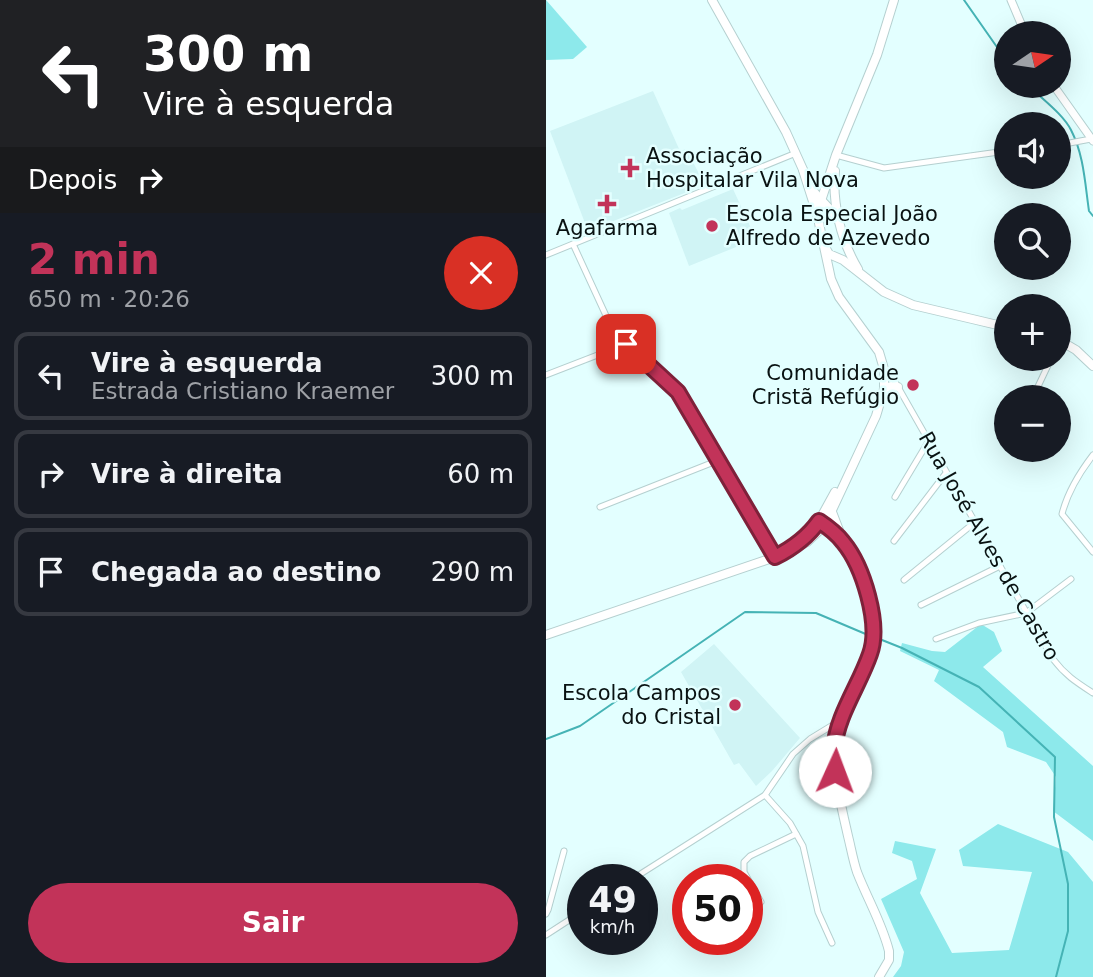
<!DOCTYPE html>
<html lang="pt">
<meta charset="utf-8">
<style>
:root{--surface:#171b24;--page:#242831;--text:#f1f3f6;--muted:#9ea1a6;--line:#363941;--accent:#c23359}
body{margin:0;font-family:"DejaVu Sans",sans-serif;background:var(--page);color:var(--text);height:100vh;display:flex;flex-direction:column;font-size:26px;white-space:nowrap}
*{box-sizing:border-box;margin:0}
p{font-size:23px;color:var(--muted)}
.icon{flex:none;width:38px;height:38px;fill:none;stroke:currentColor;stroke-width:2;stroke-linecap:round;stroke-linejoin:round}
.map{position:relative;flex:1;overflow:hidden}
.panel{display:flex;flex-direction:column;background:var(--surface);width:546px}
.panel>*{flex:none}
.guide{background:#202124;color:#fff;overflow:hidden}
.needle{width:46px;rotate:77deg}
.buttons{position:absolute;left:448px;top:21px;display:grid;gap:14px}
.buttons a{display:grid;place-items:center;width:77px;height:77px;border-radius:50%;background:var(--surface);box-shadow:0 7px 28px #0002;font-size:35px}
.speed{position:absolute;left:21px;top:864px;display:flex;gap:14px;font-size:35px;font-weight:700;text-align:center}
.speed>*{display:grid;place-content:center;width:91px;height:91px;border-radius:50%;background:var(--surface);box-shadow:0 7px 28px #0002;line-height:1}
.speed small{font-size:18px;font-weight:400}
.speed .limit{border:10px solid #d22;background:#fff;color:#111}
.pin{position:absolute;display:grid;place-items:center;width:60px;height:60px;color:#fff;margin:-30px;border-radius:14px;box-shadow:0 4px 10px #0006}
.me{position:absolute;width:77px;margin:-38px;rotate:2deg;stroke-linejoin:round;filter:drop-shadow(0 0 5px #0008)}
.turn{display:flex;align-items:center;gap:24px;height:147px;padding:0 28px;font-size:32px}
.turn .icon{width:91px;height:91px;stroke-width:2.5}
.turn b{display:block;font-size:49px;line-height:60px}
.then{display:flex;align-items:center;height:66px;padding:0 28px;background:#0003;gap:14px;font-size:26px}
.round{display:grid;place-items:center;flex:none;width:74px;height:74px;border-radius:37px;background:var(--page)}
.overview{display:flex;align-items:center;justify-content:space-between;height:119px;padding:0 28px}
h1{font-size:42px;font-weight:600;line-height:52px;color:var(--accent)}
.cta{display:flex;gap:14px;margin-top:auto;padding:14px 28px}
.cta a{flex:1;height:80px;border-radius:42px;background:var(--accent);color:#fff;font-size:28px;font-weight:600;line-height:80px;text-align:center}
ul{padding:0;list-style:none}
li{display:flex;align-items:center;gap:21px;height:88px;margin:0 14px 10px;padding:0 14px;border:4px solid var(--line);border-radius:14px}
li div{flex:1}
li b{display:block;font-size:26px}
li em{font-style:normal}
main{display:flex;flex:1;min-height:0}
.map>svg:first-child{display:block}
.built{fill:#d0f4f5}
.green{fill:#8de9eb}
.lines{fill:none;stroke-linecap:round;stroke-linejoin:round}
.stream{stroke:#45b3b5;stroke-width:2}
.minor-casing{stroke:#b5d0d0;stroke-width:7}
.tertiary-casing{stroke:#b5d0d0;stroke-width:9}
.secondary-casing{stroke:#b5d0d0;stroke-width:10}
.minor{stroke:#fff;stroke-width:5}
.tertiary{stroke:#fff;stroke-width:7}
.secondary{stroke:#fff;stroke-width:8}
.route-casing{stroke:#7e213a;stroke-width:18}
.route{stroke:#c23359;stroke-width:12}
.poi-dot{fill:#c23359;stroke:#e3ffff;stroke-width:2.5}
.labels{text-anchor:middle;stroke-width:5;stroke-linejoin:round;paint-order:stroke}
.poi-label{font-size:21px;fill:#091212;stroke:#e3ffff;text-anchor:start}
.street-label{font-size:21px;fill:#091212;stroke:#e3ffff}
</style>
<main>
<section class="panel">
<div class="guide">
<div class="turn"><svg class="icon" aria-label="left" viewBox="0 0 24 24"><path d="M17 20v-9H6M10 6l-5 5 5 5"/></svg><div><b>300 m</b>Vire à esquerda</div></div>
<div class="then">Depois<svg class="icon" aria-label="right" viewBox="0 0 24 24"><path d="M7 20v-9h11M14 6l5 5-5 5"/></svg></div>
</div>
<div class="overview"><div><h1>2 min</h1><p>650 m · 20:26</p></div><a class="round" style="background:#d93025;color:#fff"><svg class="icon" aria-label="close" viewBox="0 0 24 24"><path d="M6 6l12 12M18 6L6 18"/></svg></a></div>
<ul>
<li><svg class="icon" aria-label="left" viewBox="0 0 24 24"><path d="M17 20v-9H6M10 6l-5 5 5 5"/></svg><div><b>Vire à esquerda</b><p>Estrada Cristiano Kraemer</p></div><em>300 m</em></li>
<li><svg class="icon" aria-label="right" viewBox="0 0 24 24"><path d="M7 20v-9h11M14 6l5 5-5 5"/></svg><div><b>Vire à direita</b></div><em>60 m</em></li>
<li><svg class="icon" aria-label="arrive" viewBox="0 0 24 24"><path d="M6 21V4h12l-3 4 3 4H6"/></svg><div><b>Chegada ao destino</b></div><em>290 m</em></li>
</ul>
<div class="cta"><a>Sair</a></div>
</section>
<div class="map">
<svg width="547" height="977" viewBox="0 0 547 977">
<rect width="100%" height="100%" fill="#e3ffff"/>
<!-- built -->
<g class="built">
<polygon points="107,91 134,151 140,149 159,185 42,231 4,131"/>
<polygon points="187,189 210,239 143,266 123,213 134,208 136,210"/>
<polygon points="168,644 254,738 226,771 210,786 193,763 188,765 135,672"/>
</g>
<!-- green -->
<g class="green">
<polygon points="0,0 41,47 27,59 0,60"/>
<polygon points="435,624 448,632 456,651 437,667 547,766 547,841 507,811 510,777 500,762 461,747 457,732 388,681 393,670 354,651 356,643 386,651 399,652"/>
<polygon points="452,824 522,852 547,882 547,977 347,977 355,966 358,952 335,899 371,879 366,861 346,853 349,841 390,849 374,893 406,953 463,950 486,872 417,866 413,850"/>
</g>
<g class="lines">
<!-- stream -->
<g class="stream">
<polyline points="418,0 460,60"/>
<path d="M483,86C496,99 517,114 525,130C538,155 539,184 543,211L547,216"/>
<polyline points="331,638 356,648 433,687 509,757 508,817 522,884 522,931 510,977"/>
<polyline points="0,739 34,726 199,612 270,613 322,635"/>
</g>
<defs>
<g id="minor">
<polyline points="513,145 545,139"/>
<polyline points="290,155 338,168 460,151"/>
<polyline points="27,244 68,333 132,392 229,557"/>
<polyline points="0,255 250,153"/>
<path d="M338,369L348,380L507,659C519,675 530,682 547,693"/>
<polyline points="0,375 80,344"/>
<polyline points="487,397 505,359"/>
<path d="M547,455C534,472 521,494 516,514L547,552"/>
<polyline points="349,497 382,442"/>
<polyline points="54,507 173,460"/>
<polyline points="348,541 400,473"/>
<polyline points="358,580 428,523"/>
<polyline points="375,605 454,566"/>
<polyline points="390,639 433,623 480,613 525,579"/>
<polyline points="219,795 244,823 257,846 272,912 286,943"/>
<polyline points="85,880 219,795 247,754 264,739 295,720"/>
<polyline points="215,902 198,872 198,862 204,856 250,834"/>
<polyline points="0,914 2,910 18,851"/>
<polyline points="0,935 37,911"/>
</g>
<g id="tertiary">
<polyline points="465,0 479,33"/>
<polyline points="508,86 547,141"/>
</g>
<g id="secondary">
<polyline points="166,0 240,132 259,174"/>
<path d="M289,171C286,203 295,241 312,269"/>
<path d="M266,189C274,201 286,209 293,221"/>
<polyline points="274,204 290,155 331,55 348,0"/>
<polyline points="279,247 283,254 297,260 338,292 367,305 460,327"/>
<polyline points="513,340 530,350 547,366"/>
<polyline points="338,389 345,386 352,387"/>
<polyline points="286,512 296,538"/>
<path d="M273,521C282,527 290,534 297,542C317,565 334,623 325,653C312,694 285,720 289,768C291,790 297,814 302,836C305,848 307,860 311,872C321,898 336,923 343,951V960L333,977"/>
<polyline points="258,539 273,521 289,492"/>
<polyline points="0,635 229,557 261,542 279,525 330,416 338,389 338,369 333,352 293,297 285,279 271,214 257,170"/>
</g>
</defs>
<!-- minor casing -->
<use href="#minor" class="minor-casing"/>
<!-- tertiary casing -->
<use href="#tertiary" class="tertiary-casing"/>
<!-- secondary casing -->
<use href="#secondary" class="secondary-casing"/>
<!-- minor -->
<use href="#minor" class="minor"/>
<!-- tertiary -->
<use href="#tertiary" class="tertiary"/>
<!-- secondary -->
<use href="#secondary" class="secondary"/>
</g>
<g class="lines">
<defs>
<path id="route" d="M80,344L132,392L229,557C247,548 261,538 273,521C282,527 291,534 297,542C317,566 335,624 324,654C313,686 291,715 288,749C287,756 288,764 289,771"/>
</defs>
<!-- route casing -->
<use href="#route" class="route-casing"/>
<!-- route -->
<use href="#route" class="route"/>
</g>
<!-- markers -->
<g class="poi-dot">
<path d="M80.5 157.5h7v7h7v7h-7v7h-7v-7h-7v-7h7z"/>
<path d="M57.5 193.5h7v7h7v7h-7v7h-7v-7h-7v-7h7z"/>
<circle cx="166" cy="226" r="7"/>
<circle cx="367" cy="385" r="7"/>
<circle cx="189" cy="705" r="7"/>
</g>
<g class="labels">
<!-- poi labels -->
<g class="poi-label">
<text x="100" y="163">Associação<tspan x="100" dy="24">Hospitalar Vila Nova</tspan></text>
<text x="180" y="221">Escola Especial João<tspan x="180" dy="24">Alfredo de Azevedo</tspan></text>
<text x="61" y="235" text-anchor="middle">Agafarma</text>
<text x="353" y="380" text-anchor="end">Comunidade<tspan x="353" dy="24">Cristã Refúgio</tspan></text>
<text x="175" y="700" text-anchor="end">Escola Campos<tspan x="175" dy="24">do Cristal</tspan></text>
</g>
<!-- street labels -->
<g class="street-label">
<text transform="translate(443 546) rotate(60)" y="7">Rua José Alves de Castro</text>
</g>
</g>
</svg>
<div class="buttons">
<a><svg class="needle" viewBox="-14 -14 28 28"><path d="M0-13l5 13h-10z" fill="#e53935"/><path d="M0 13l5-13h-10z" fill="#9ea1a6"/></svg></a>
<a><svg class="icon" aria-label="sound" viewBox="0 0 24 24"><path d="M4 9h4l5-4v14l-5-4H4zM17 9q2 3 0 6"/></svg></a>
<a><svg class="icon" aria-label="search" viewBox="0 0 24 24"><circle cx="10" cy="10" r="6"/><path d="M15 15l6 6"/></svg></a>
<a>+</a>
<a>−</a>
</div>
<div class="speed"><div>49<small>km/h</small></div><div class="limit">50</div></div>
<div class="pin" style="left:80px;top:344px;background:#d93025"><svg class="icon" aria-label="arrive" viewBox="0 0 24 24"><path d="M6 21V4h12l-3 4 3 4H6"/></svg></div>
<svg class="me" style="left:289px;top:771px" viewBox="-20 -20 40 40"><circle r="19" fill="#fff"/><path d="M0-13L10 11 0 6-10 11z" fill="#c23359"/></svg>
</div>
</main>
